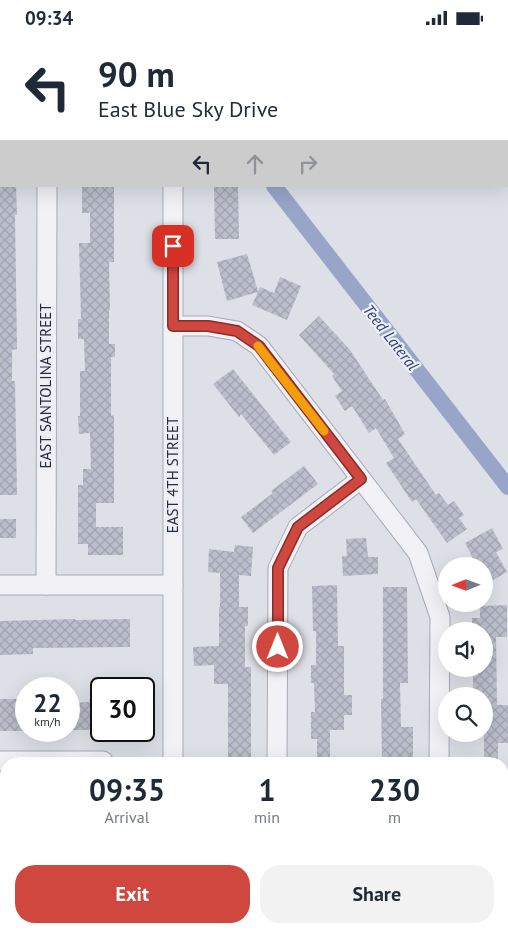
<!DOCTYPE html>
<style>
:root{--surface:#fff;--page:#f2f2f3;--text:#1f2937;--muted:#747a83;--accent:#d0473f}
body{margin:0;font-family:"PT Sans",sans-serif;background:var(--page);color:var(--text);height:100vh;display:flex;flex-direction:column;font-size:19px;white-space:nowrap}
*{box-sizing:border-box;margin:0}
p{font-size:16px;color:var(--muted)}
.icon{flex:none;width:28px;height:28px;fill:none;stroke:currentColor;stroke-width:2;stroke-linecap:round;stroke-linejoin:round}
.map{position:relative;flex:1;overflow:hidden}
.sheet{position:absolute;left:0px;top:722px;width:509px;height:176px;display:flex;flex-direction:column;background:var(--surface);border-radius:20px 20px 0 0;box-shadow:0 5px 20px #0002}
.sheet>*{flex:none}
.top-card{position:absolute;left:0px;top:0px;width:509px;height:152px;box-shadow:0 5px 20px #0002;background:#fff;color:var(--text);overflow:hidden}
.needle{width:32px;rotate:269deg}
.controls{position:absolute;left:438px;top:522px;display:grid;gap:10px}
.controls a{display:grid;place-items:center;width:55px;height:55px;border-radius:50%;background:var(--surface);box-shadow:0 5px 20px #0002;font-size:25px}
.speed{position:absolute;left:15px;top:642px;display:flex;gap:10px;font-size:25px;font-weight:700;text-align:center}
.speed>*{display:grid;place-content:center;width:65px;height:65px;border-radius:50%;background:var(--surface);box-shadow:0 5px 20px #0002;line-height:1}
.speed small{font-size:12px;font-weight:400}
.speed .limit{border:2px solid #111;border-radius:8px;background:#fff;color:#111}
.pin{position:absolute;display:grid;place-items:center;width:42px;height:42px;color:#fff;margin:-21px;border-radius:10px;box-shadow:0 2px 8px #0006}
.me{position:absolute;width:55px;margin:-28px;rotate:0deg;stroke-linejoin:round;filter:drop-shadow(0 0 4px #0008)}
.turn{display:flex;align-items:center;gap:18px;height:105px;padding:0 15px;font-size:22px}
.turn .icon{width:65px;height:65px;stroke-width:2.5}
.turn b{display:block;font-size:35px;line-height:42px}
.lanes{display:flex;align-items:center;height:48px;padding:0 15px;background:#0003;justify-content:center;gap:25px;direction:ltr}
.lanes .off{opacity:.35}
.eta{display:flex;justify-content:space-evenly;align-items:center;height:85px;text-align:center}
.eta b{font-size:30px;font-weight:700;line-height:35px}
.action{display:flex;gap:10px;margin-top:auto;padding:10px 15px}
.action a{flex:1;height:58px;border-radius:20px;background:var(--accent);color:#fff;font-size:20px;font-weight:700;line-height:58px;text-align:center}
.action a+a{background:var(--page);color:var(--text)}
.status{display:flex;justify-content:space-between;align-items:center;height:35px;padding:0 25px;background:var(--surface);direction:ltr}
.status svg{height:14px;fill:currentColor}
.map>svg:first-child{display:block}
.lines{fill:none;stroke-linecap:round;stroke-linejoin:round}
.canal{stroke:#98a5c9;stroke-width:16}
.building{fill:url(#building-cross-hatch)}
.minor-casing{stroke:#a7aab5;stroke-width:21}
.minor{stroke:#f1f1f6;stroke-width:19}
.route-casing{stroke:#872e29;stroke-width:12}
.route{stroke:#d0473f;stroke-width:9}
.slow{stroke:#f59e0b;stroke-width:9}
.labels{text-anchor:middle;stroke-width:4.5;stroke-linejoin:round;paint-order:stroke}
.street-label{font-size:15px;fill:#272b3f;stroke:#edeff5}
.water-label{font-size:16px;font-style:italic;fill:#304073;stroke:#edeff5}
</style>
<div class="status"><b>09:34</b><svg viewBox="0 0 49 12"><path d="M0 12V9h3v3zM5 12V6h3v6zM10 12V3h3v9zM15 12V0h3v12zM26 1h20v11H26zM47 4h2v5h-2z"/></svg></div>
<div class="map">
<svg width="508" height="898" viewBox="0 0 508 898">
<defs>
<pattern id="building-cross-hatch" width="8" height="8" patternUnits="userSpaceOnUse" patternTransform="scale(1.25)"><rect width="8" height="8" fill="#bbbecb"/><path d="M0 0l8 8M0 8l8-8" fill="none" stroke="#a1a3af"/></pattern>
</defs>
<rect width="100%" height="100%" fill="#dee0e8"/>
<g class="lines">
<!-- canal -->
<polyline class="canal" points="274,151 508,452"/>
</g>
<!-- building -->
<g class="building">
<polygon points="0,151 16,151 17,180 15,180 17,314 12,315 12,346 15,346 17,460 0,460"/>
<polygon points="82,151 114,151 114,227 109,227 110,275 109,275 109,309 115,309 115,322 111,322 111,381 114,380 114,468 96,468 96,492 123,492 123,520 88,520 88,509 78,509 78,450 83,450 83,434 91,434 90,398 79,399 78,381 80,381 80,336 85,336 84,304 78,304 78,284 81,284 79,208 90,208 90,178 82,178"/>
<polygon points="214,152 238,152 239,204 215,204"/>
<polygon points="247,219 258,256 260,252 274,258 280,242 301,251 287,285 252,270 258,257 227,266 217,227"/>
<polygon points="319,281 350,315 383,365 385,364 405,399 398,404 436,460 439,458 448,470 454,466 464,480 459,483 467,494 447,508 416,464 412,467 386,428 394,423 376,393 369,398 352,371 345,376 335,361 342,356 332,341 334,339 299,300"/>
<polygon points="233,334 291,407 274,420 241,379 239,382 213,349"/>
<polygon points="304,431 318,449 253,498 241,482 273,458 271,456"/>
<rect x="0" y="484" width="16" height="19"/>
<polygon points="492,493 503,514 496,517 507,537 484,550 484,531 477,531 465,508"/>
<polygon points="366,503 368,522 378,522 378,539 343,541 342,521 347,521 346,504"/>
<polygon points="235,510 253,512 251,541 239,540 239,572 248,572 248,591 245,591 245,632 251,632 251,729 228,729 228,649 214,649 214,630 194,631 193,612 219,611 219,572 220,572 220,538 208,537 209,514 234,517"/>
<polygon points="337,550 338,611 344,611 344,660 352,660 352,680 344,680 344,695 330,695 330,729 317,729 317,704 311,704 311,677 315,677 314,648 311,648 311,630 316,630 316,596 313,596 312,551"/>
<polygon points="383,552 407,552 408,648 400,648 401,692 413,692 413,729 382,729 381,664 383,664"/>
<polygon points="507,570 507,602 496,602 497,670 508,670 508,708 498,708 498,729 484,729 484,659 473,659 473,634 484,634 484,596 472,596 472,583 480,583 480,571"/>
<polygon points="75,584 75,585 130,584 130,612 33,613 33,619 0,620 0,586"/>
<polygon points="0,664 25,664 26,696 0,696"/>
<polygon points="89,664 101,664 101,695 69,695 69,668 90,667"/>
</g>
<g class="lines">
<defs>
<g id="minor">
<polyline points="173,0 173,1"/>
<polyline points="0,64 1,64"/>
<polyline points="173,151 173,729"/>
<polyline points="173,291 208,291 237,296 259,311 418,518 440,582 439,729"/>
<polyline points="0,550 173,550"/>
<polyline points="46,550 47,151"/>
<polyline points="0,726 103,726"/>
<polyline points="277,729 278,533 298,492 361,444"/>
<polyline points="0,848 6,849"/>
<polyline points="502,849 508,849"/>
<polyline points="170,898 170,892"/>
</g>
</defs>
<!-- minor casing -->
<use href="#minor" class="minor-casing"/>
<!-- minor -->
<use href="#minor" class="minor"/>
</g>
<g class="lines">
<defs>
<polyline id="route" points="173,211 173,291 208,291 237,296 259,311 361,444 298,492 278,533 278,612"/>
</defs>
<!-- route casing -->
<use href="#route" class="route-casing"/>
<!-- route -->
<use href="#route" class="route"/>
<!-- slow -->
<polyline class="slow" points="258,311 324,396"/>
</g>
<g class="labels">
<!-- street labels -->
<g class="street-label">
<text transform="translate(46 351) rotate(-90)" y="5">EAST SANTOLINA STREET</text>
<text transform="translate(173 440) rotate(-90)" y="5">EAST 4TH STREET</text>
</g>
<!-- water labels -->
<g class="water-label">
<text transform="translate(391 302) rotate(52)" y="6">Teed Lateral</text>
</g>
</g>
</svg>
<div class="controls">
<a><svg class="needle" viewBox="-14 -14 28 28"><path d="M0-13l5 13h-10z" fill="#e53935"/><path d="M0 13l5-13h-10z" fill="#747a83"/></svg></a>
<a><svg class="icon" aria-label="sound" viewBox="0 0 24 24"><path d="M4 9h4l5-4v14l-5-4H4zM17 9q2 3 0 6"/></svg></a>
<a><svg class="icon" aria-label="search" viewBox="0 0 24 24"><circle cx="10" cy="10" r="6"/><path d="M15 15l6 6"/></svg></a>
</div>
<div class="speed"><div>22<small>km/h</small></div><div class="limit">30</div></div>
<div class="pin" style="left:173px;top:211px;background:#d93025"><svg class="icon" aria-label="arrive" viewBox="0 0 24 24"><path d="M6 21V4h12l-3 4 3 4H6"/></svg></div>
<svg class="me" style="left:278px;top:612px" viewBox="-20 -20 40 40"><circle r="17" fill="#d0473f" stroke="#fff" stroke-width="3"/><path d="M0-11L8 9 0 5-8 9z" fill="#fff"/></svg>
<div class="top-card">
<div class="turn"><svg class="icon" aria-label="left" viewBox="0 0 24 24"><path d="M17 20v-9H6M10 6l-5 5 5 5"/></svg><div><b>90 m</b>East Blue Sky Drive</div></div>
<div class="lanes"><svg class="icon" aria-label="left" viewBox="0 0 24 24"><path d="M17 20v-9H6M10 6l-5 5 5 5"/></svg><svg class="icon off" aria-label="ahead" viewBox="0 0 24 24"><path d="M12 20V5M6 11l6-6 6 6"/></svg><svg class="icon off" aria-label="right" viewBox="0 0 24 24"><path d="M7 20v-9h11M14 6l5 5-5 5"/></svg></div>
</div>
<section class="sheet">
<div class="eta">
<div><b>09:35</b><p>Arrival</p></div>
<div><b>1</b><p>min</p></div>
<div><b>230</b><p>m</p></div>
</div>
<div class="action"><a>Exit</a><a>Share</a></div>
</section>
</div>
